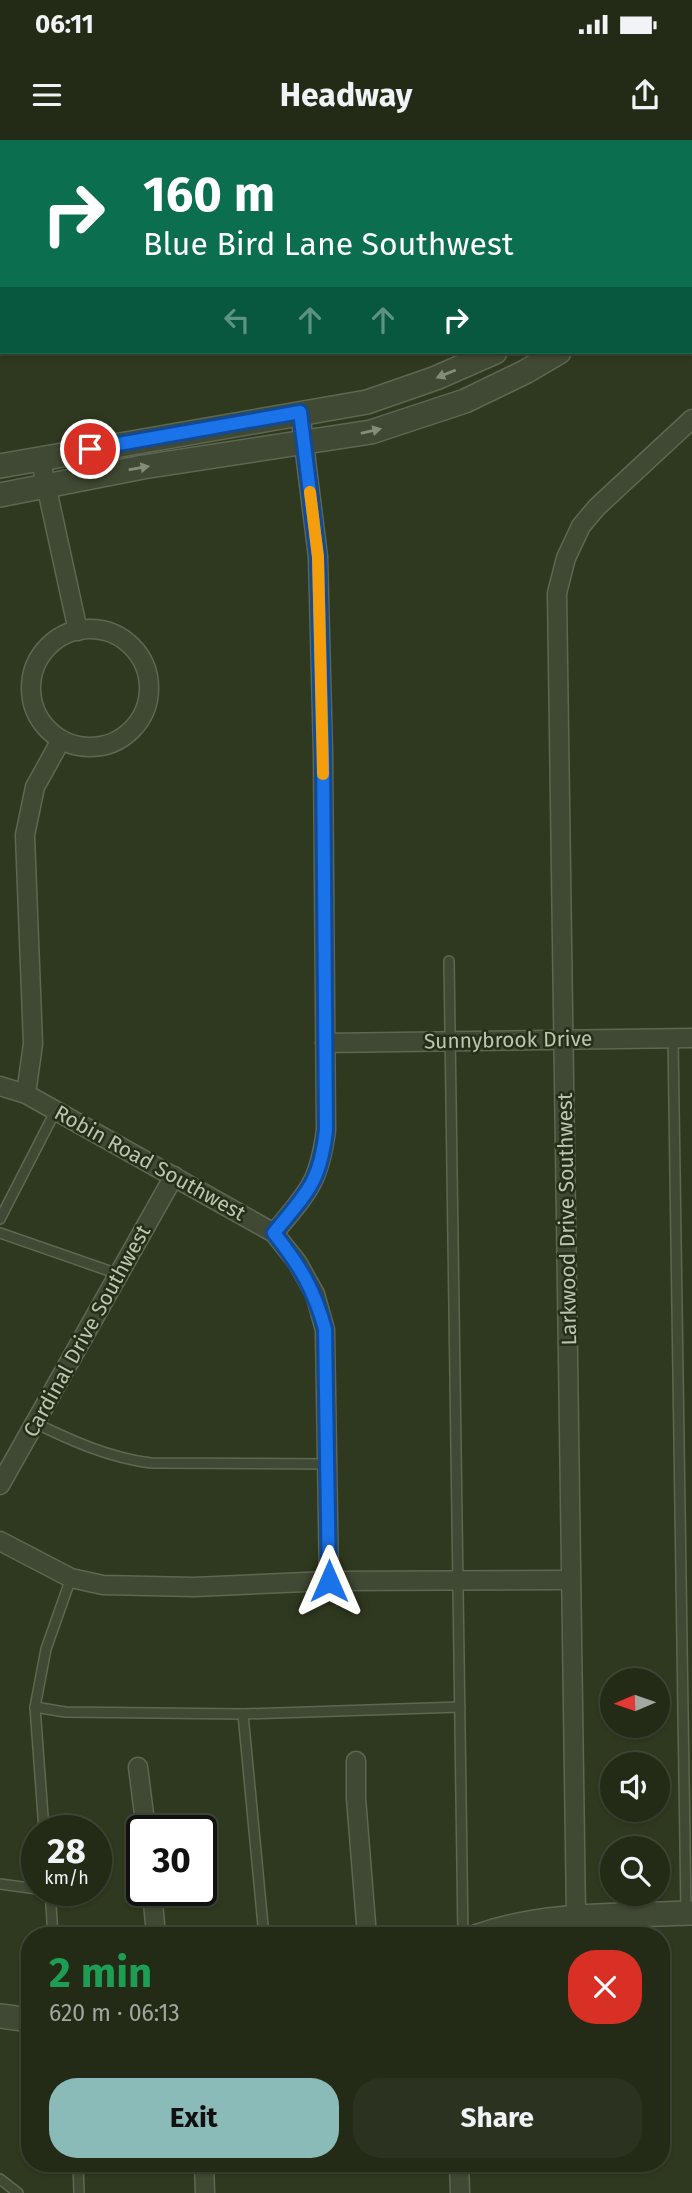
<!DOCTYPE html>
<meta charset="utf-8">
<style>
:root{--surface:#232b17;--page:#2b3320;--text:#f1f3f6;--muted:#a3a7a1;--line:#404736;--accent:#8bbbb9}
body{margin:0;font-family:"Fira Sans",sans-serif;background:var(--page);color:var(--text);height:100vh;display:flex;flex-direction:column;font-size:26px;white-space:nowrap}
*{box-sizing:border-box;margin:0}
p{font-size:23px;color:var(--muted)}
.icon{flex:none;width:38px;height:38px;fill:none;stroke:currentColor;stroke-width:2;stroke-linecap:round;stroke-linejoin:round}
.map{position:relative;flex:1;overflow:hidden}
.panel{position:absolute;left:21px;top:1787px;width:649px;height:245px;display:flex;flex-direction:column;background:var(--surface);border-radius:28px;box-shadow:0 2px 5px #0004,0 0 0 2px var(--line)}
.panel>*{flex:none}
.guide{position:absolute;left:0px;top:0px;width:693px;height:214px;box-shadow:0 2px 5px #0004,0 0 0 2px var(--line);background:#0b6e4f;color:#fff;overflow:hidden}
.needle{width:46px;rotate:268deg}
.buttons{position:absolute;left:600px;top:1528px;display:grid;gap:14px}
.buttons a{display:grid;place-items:center;width:70px;height:70px;border-radius:50%;background:var(--surface);box-shadow:0 2px 5px #0004,0 0 0 2px var(--line);font-size:35px}
.speed{position:absolute;left:21px;top:1675px;display:flex;gap:14px;font-size:35px;font-weight:700;text-align:center}
.speed>*{display:grid;place-content:center;width:91px;height:91px;border-radius:50%;background:var(--surface);box-shadow:0 2px 5px #0004,0 0 0 2px var(--line);line-height:1}
.speed small{font-size:18px;font-weight:400}
.speed .limit{border:4px solid #111;border-radius:10px;background:#fff;color:#111}
.pin{position:absolute;display:grid;place-items:center;width:60px;height:60px;color:#fff;margin:-30px;border:4px solid #fff;border-radius:50%;box-shadow:0 2px 7px #0007}
.me{position:absolute;width:77px;margin:-38px;rotate:0deg;stroke-linejoin:round;filter:drop-shadow(0 0 5px #0008)}
.turn{display:flex;align-items:center;gap:24px;height:147px;padding:0 28px;font-size:32px}
.turn .icon{width:91px;height:91px;stroke-width:2.5}
.turn b{display:block;font-size:49px;line-height:60px}
.lanes{display:flex;align-items:center;height:66px;padding:0 28px;background:#0003;justify-content:center;gap:35px;direction:ltr}
.lanes .off{opacity:.35}
.round{display:grid;place-items:center;flex:none;width:74px;height:74px;border-radius:28px;background:var(--page)}
.overview{display:flex;align-items:center;justify-content:space-between;height:119px;padding:0 28px}
h1{font-size:42px;font-weight:700;line-height:52px;color:#1e9e55}
.button{display:flex;gap:14px;margin-top:auto;padding:14px 28px}
.button a{flex:1;height:80px;border-radius:28px;background:var(--accent);color:#111;font-size:28px;font-weight:700;line-height:80px;text-align:center}
.button a+a{background:var(--page);color:var(--text)}
.status{display:flex;justify-content:space-between;align-items:center;height:49px;padding:0 35px;background:var(--surface);direction:ltr}
.status svg{height:19px;fill:currentColor}
header{display:flex;justify-content:space-between;align-items:center;height:91px;padding:0 28px;background:var(--surface);font-size:32px;font-weight:700}
.map>svg:first-child{display:block}
.lines{fill:none;stroke-linecap:round;stroke-linejoin:round}
.service-casing{stroke:#5e6751;stroke-width:12}
.minor-casing{stroke:#5e6751;stroke-width:21}
.tertiary-casing{stroke:#5e6751;stroke-width:26}
.service{stroke:#404933;stroke-width:9}
.minor{stroke:#404933;stroke-width:18}
.tertiary{stroke:#404933;stroke-width:23}
.rail-casing{stroke:#657155;stroke-width:7}
.rail{stroke:#252e19;stroke-width:4.5;stroke-dasharray:13;stroke-linecap:butt}
.oneway{fill:#848e76}
.route-casing{stroke:#114b97;stroke-width:18}
.route{stroke:#1a73e8;stroke-width:12}
.slow{stroke:#f59e0b;stroke-width:12}
.labels{text-anchor:middle;stroke-width:5;stroke-linejoin:round;paint-order:stroke}
.street-label{font-size:21px;fill:#bbc6ad;stroke:#252e19}
</style>
<div class="status"><b>06:11</b><svg viewBox="0 0 49 12"><path d="M0 12V9h3v3zM5 12V6h3v6zM10 12V3h3v9zM15 12V0h3v12zM26 1h20v11H26zM47 4h2v5h-2z"/></svg></div>
<header><svg class="icon" aria-label="menu" viewBox="0 0 24 24"><path d="M4 6h16M4 12h16M4 18h16"/></svg>Headway<svg class="icon" aria-label="share" viewBox="0 0 24 24"><path d="M12 15V3M7 8l5-5 5 5M5 13v7h14v-7"/></svg></header>
<div class="map">
<svg width="692" height="2053" viewBox="0 0 692 2053">
<rect width="100%" height="100%" fill="#2f391f"/>
<g class="lines">
<defs>
<g id="service">
<polyline points="449,821 463,1796"/>
<polyline points="673,898 686,1772"/>
<polyline points="0,1079 56,970"/>
<polyline points="0,1093 118,1134"/>
<path d="M35,1283C72,1301 110,1318 151,1323L328,1324"/>
<polyline points="35,1567 65,1572 243,1574 460,1567"/>
<polyline points="243,1574 264,1796"/>
<polyline points="44,1690 35,1567 46,1509 71,1438"/>
<polyline points="0,1744 37,1749"/>
<polyline points="50,1750 53,1796"/>
<polyline points="78,2023 79,2053"/>
<polyline points="0,2039 18,2053"/>
</g>
<g id="minor">
<polyline points="40,317 78,491"/>
<circle cx="90" cy="548" r="59"/>
<polyline points="325,903 692,898"/>
<polyline points="0,946 26,954 274,1093 297,1122 315,1154 325,1190 329,1441"/>
<polyline points="26,954 33,904 25,695 35,647 61,600"/>
<path d="M274,1093C307,1053 319,1044 326,990L323,613L318,417L300,272"/>
<polyline points="0,1345 174,1036"/>
<polyline points="0,1401 71,1438 103,1445 194,1447 329,1441 570,1440"/>
<polyline points="356,1621 356,1658 367,1796"/>
<polyline points="138,1627 146,1690"/>
<polyline points="152,1750 156,1796"/>
<polyline points="576,1775 557,453 566,418 581,386 597,367 692,279"/>
<polyline points="204,2023 205,2053"/>
<polyline points="459,2023 460,2053"/>
</g>
<g id="tertiary">
<polyline points="691,62 692,61"/>
<polyline points="691,101 692,100"/>
<polyline points="0,326 367,262 436,238 495,212"/>
<polyline points="0,355 143,327 371,292 465,261 525,232 559,212"/>
<path d="M478,1796C547,1772 620,1776 692,1773"/>
<polyline points="0,1876 30,1880"/>
</g>
</defs>
<!-- service casing -->
<use href="#service" class="service-casing"/>
<!-- minor casing -->
<use href="#minor" class="minor-casing"/>
<!-- tertiary casing -->
<use href="#tertiary" class="tertiary-casing"/>
<!-- service -->
<use href="#service" class="service"/>
<!-- minor -->
<use href="#minor" class="minor"/>
<!-- tertiary -->
<use href="#tertiary" class="tertiary"/>
<defs>
<g id="rail">
<polyline points="440,2 450,0"/>
<polyline points="0,76 2,76"/>
</g>
</defs>
<!-- rail casing -->
<use href="#rail" class="rail-casing"/>
<!-- rail -->
<use href="#rail" class="rail"/>
</g>
<!-- one-way arrows -->
<defs><path id="oneway-solid" d="M-6-.8H1V-3.2L6.5 0L1 3.2V.8H-6Z" transform="scale(1.75)"/></defs>
<g class="oneway">
<use href="#oneway-solid" transform="translate(446 234) rotate(158)"/>
<use href="#oneway-solid" transform="translate(371 291) rotate(-13)"/>
<use href="#oneway-solid" transform="translate(139 328) rotate(-10)"/>
</g>
<g class="lines">
<defs>
<path id="route" d="M90,309L300,272L318,417L323,613L326,990C320,1044 306,1053 274,1093C300,1126 314,1149 325,1189L329,1441"/>
</defs>
<!-- route casing -->
<use href="#route" class="route-casing"/>
<!-- route -->
<use href="#route" class="route"/>
<!-- slow -->
<polyline class="slow" points="310,352 318,417 323,634"/>
</g>
<g class="labels">
<!-- street labels -->
<g class="street-label">
<text transform="translate(508 900) rotate(-1)" y="7">Sunnybrook Drive</text>
<text transform="translate(150 1023) rotate(29)" y="7">Robin Road Southwest</text>
<text transform="translate(567 1079) rotate(-91)" y="7">Larkwood Drive Southwest</text>
<text transform="translate(87 1191) rotate(-61)" y="7">Cardinal Drive Southwest</text>
</g>
</g>
</svg>
<div class="buttons">
<a><svg class="needle" viewBox="-14 -14 28 28"><path d="M0-13l5 13h-10z" fill="#e53935"/><path d="M0 13l5-13h-10z" fill="#a3a7a1"/></svg></a>
<a><svg class="icon" aria-label="sound" viewBox="0 0 24 24"><path d="M4 9h4l5-4v14l-5-4H4zM17 9q2 3 0 6"/></svg></a>
<a><svg class="icon" aria-label="search" viewBox="0 0 24 24"><circle cx="10" cy="10" r="6"/><path d="M15 15l6 6"/></svg></a>
</div>
<div class="speed"><div>28<small>km/h</small></div><div class="limit">30</div></div>
<div class="pin" style="left:90px;top:309px;background:#d93025"><svg class="icon" aria-label="arrive" viewBox="0 0 24 24"><path d="M6 21V4h12l-3 4 3 4H6"/></svg></div>
<svg class="me" style="left:329px;top:1441px" viewBox="-20 -20 40 40"><path d="M0-17L14 15 0 8-14 15z" fill="#1a73e8" stroke="#fff" stroke-width="4"/></svg>
<div class="guide">
<div class="turn"><svg class="icon" aria-label="right" viewBox="0 0 24 24"><path d="M7 20v-9h11M14 6l5 5-5 5"/></svg><div><b>160 m</b>Blue Bird Lane Southwest</div></div>
<div class="lanes"><svg class="icon off" aria-label="left" viewBox="0 0 24 24"><path d="M17 20v-9H6M10 6l-5 5 5 5"/></svg><svg class="icon off" aria-label="ahead" viewBox="0 0 24 24"><path d="M12 20V5M6 11l6-6 6 6"/></svg><svg class="icon off" aria-label="ahead" viewBox="0 0 24 24"><path d="M12 20V5M6 11l6-6 6 6"/></svg><svg class="icon" aria-label="right" viewBox="0 0 24 24"><path d="M7 20v-9h11M14 6l5 5-5 5"/></svg></div>
</div>
<section class="panel">
<div class="overview"><div><h1>2 min</h1><p>620 m · 06:13</p></div><a class="round" style="background:#d93025;color:#fff"><svg class="icon" aria-label="close" viewBox="0 0 24 24"><path d="M6 6l12 12M18 6L6 18"/></svg></a></div>
<div class="button"><a>Exit</a><a>Share</a></div>
</section>
</div>
